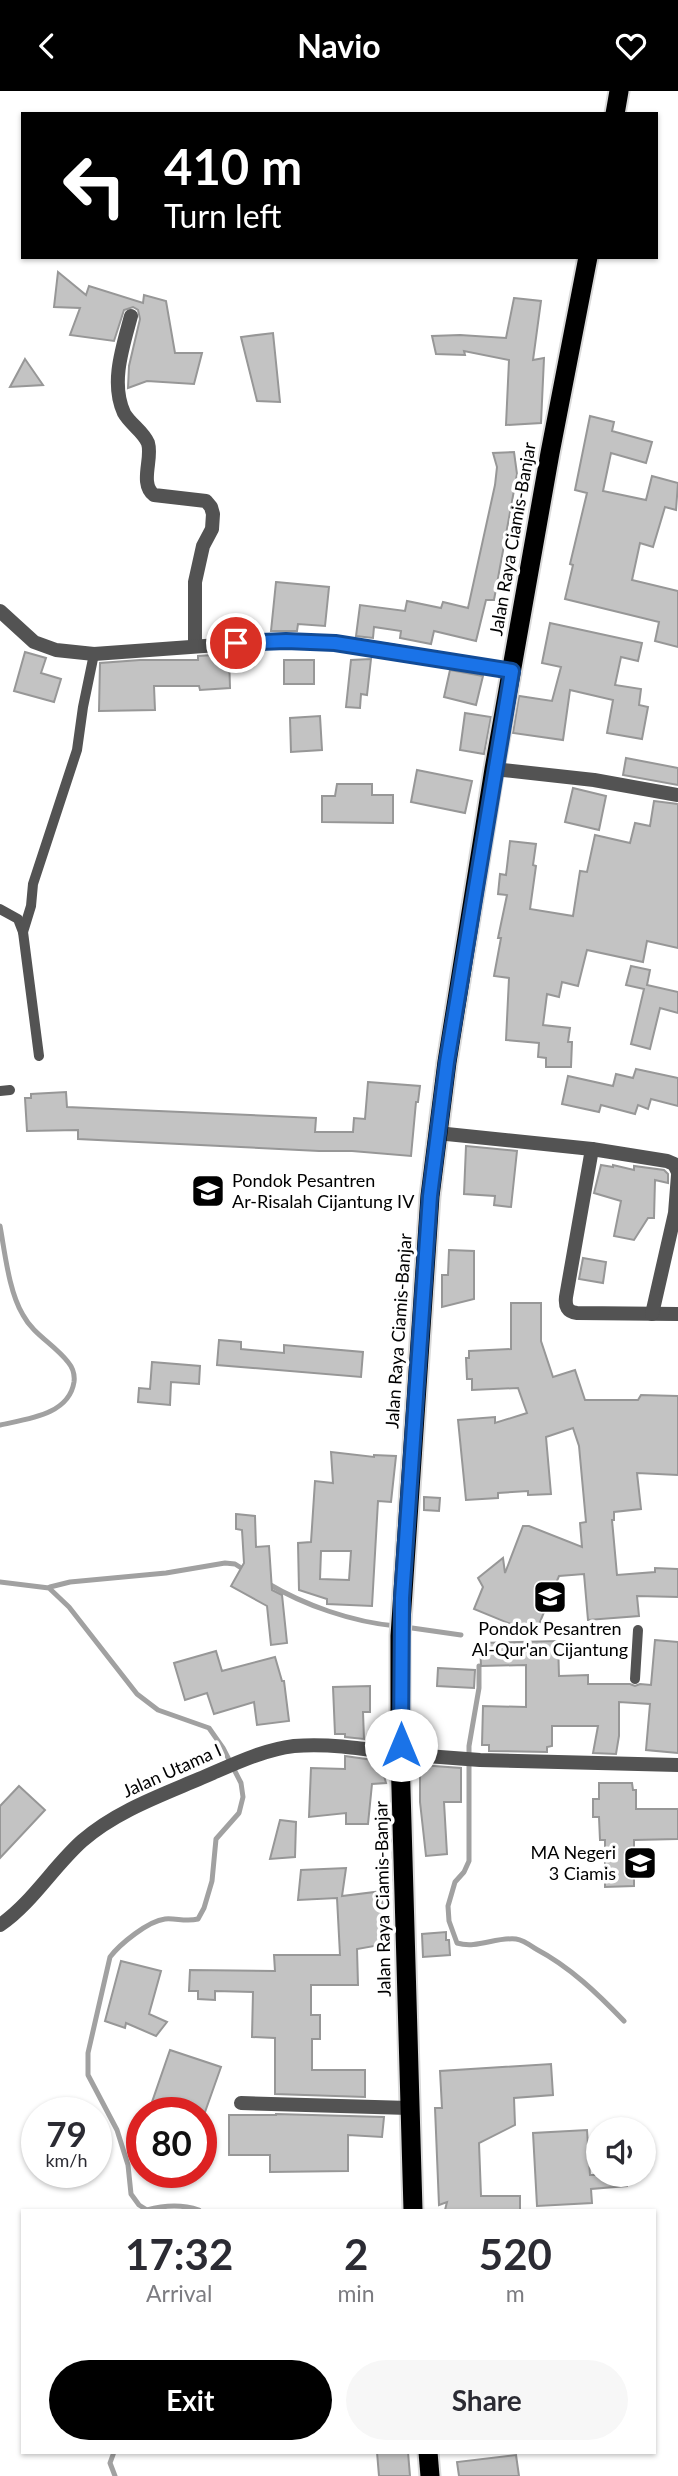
<!DOCTYPE html>
<style>
:root{--surface:#fff;--page:#f7f7f7;--text:#2b2b33;--muted:#7c7c81;--accent:#000}
body{margin:0;font-family:Lato,sans-serif;background:var(--page);color:var(--text);height:100vh;display:flex;flex-direction:column;font-size:26px;white-space:nowrap}
*{box-sizing:border-box;margin:0}
p{font-size:23px;color:var(--muted)}
.icon{flex:none;width:38px;height:38px;fill:none;stroke:currentColor;stroke-width:2;stroke-linecap:round;stroke-linejoin:round}
.map{position:relative;flex:1;overflow:hidden}
.side{position:absolute;left:21px;top:2118px;width:635px;height:245px;display:flex;flex-direction:column;background:var(--surface);border-radius:0px;box-shadow:0 2px 5px #0004}
.side>*{flex:none}
.hud{position:absolute;left:21px;top:21px;width:637px;height:147px;border-radius:0px;box-shadow:0 2px 5px #0004;background:#000;color:#fff;overflow:hidden}
.buttons{position:absolute;left:586px;top:2026px;display:grid;gap:14px}
.buttons a{display:grid;place-items:center;width:70px;height:70px;border-radius:50%;background:var(--surface);box-shadow:0 2px 5px #0004;font-size:35px}
.speed{position:absolute;left:21px;top:2006px;display:flex;gap:14px;font-size:35px;font-weight:700;text-align:center}
.speed>*{display:grid;place-content:center;width:91px;height:91px;border-radius:50%;background:var(--surface);box-shadow:0 2px 5px #0004;line-height:1}
.speed small{font-size:18px;font-weight:400}
.speed .limit{border:10px solid #d22;background:#fff;color:#111}
.pin{position:absolute;display:grid;place-items:center;width:60px;height:60px;color:#fff;margin:-30px;border:4px solid #fff;border-radius:50%;box-shadow:0 2px 7px #0007}
.me{position:absolute;width:77px;margin:-38px;rotate:0deg;stroke-linejoin:round;filter:drop-shadow(0 0 5px #0008)}
.turn{display:flex;align-items:center;gap:24px;height:147px;padding:0 28px;font-size:32px}
.turn .icon{width:91px;height:91px;stroke-width:2.5}
.turn b{display:block;font-size:49px;line-height:60px}
.eta{display:flex;justify-content:space-evenly;align-items:center;height:119px;text-align:center}
.eta b{font-size:42px;font-weight:700;line-height:49px}
.button{display:flex;gap:14px;margin-top:auto;padding:14px 28px}
.button a{flex:1;height:80px;border-radius:42px;background:var(--accent);color:#fff;font-size:28px;font-weight:700;line-height:80px;text-align:center}
.button a+a{background:var(--page);color:var(--text)}
header{display:flex;justify-content:space-between;align-items:center;height:91px;padding:0 28px;background:var(--accent);color:#fff;font-size:32px;font-weight:700}
.map>svg:first-child{display:block}
.lines{fill:none;stroke-linecap:round;stroke-linejoin:round}
.stream{stroke:#a1a1a1;stroke-width:5}
.building{fill:#c3c3c3;stroke:#979797;stroke-width:2;fill-rule:evenodd}
.trunk-casing{stroke:#dbdbdb;stroke-width:23}
.service{stroke:#535353;stroke-width:10}
.minor{stroke:#535353;stroke-width:14}
.tertiary{stroke:#535353;stroke-width:14}
.trunk{stroke:#000;stroke-width:19}
.route-casing{stroke:#114b97;stroke-width:18}
.route{stroke:#1a73e8;stroke-width:12}
.labels{text-anchor:middle;stroke-width:7;stroke-linejoin:round;paint-order:stroke}
.street-label{font-size:18px;fill:#000;stroke:#fff}
.poi-label{font-size:18px;fill:#000;stroke:#fff;text-anchor:start}
</style>
<header><svg class="icon" aria-label="back" viewBox="0 0 24 24"><path d="M15 5l-7 7 7 7"/></svg>Navio<svg class="icon" aria-label="heart" viewBox="0 0 24 24"><path d="M12 20l-8-8c-3-5 5-10 8-4 3-6 11-1 8 4z"/></svg></header>
<div class="map">
<svg width="678" height="2385" viewBox="0 0 678 2385">
<rect width="100%" height="100%" fill="#fff"/>
<g class="lines">
<!-- stream -->
<g class="stream">
<path d="M0,1135C5,1162 9,1201 23,1224C33,1243 55,1254 68,1271C73,1277 75,1283 74,1291C69,1324 27,1328 0,1334"/>
<path d="M0,1491L49,1497L69,1516L137,1603L158,1619L209,1637L223,1657L241,1692L243,1706L239,1722L216,1748L212,1790L204,1817L198,1828C186,1831 176,1827 165,1828C148,1830 120,1853 110,1866L88,1962V1984L117,2039L128,2074L131,2103L139,2114L147,2119"/>
<path d="M267,1492C304,1514 352,1531 396,1535"/>
<polyline points="50,1496 70,1491 166,1482 225,1472 235,1473 246,1480"/>
<polyline points="405,1536 461,1544"/>
<path d="M479,1575V1597L469,1655V1770L464,1781L455,1791L448,1815L449,1830L457,1852C477,1858 495,1846 516,1848C523,1849 530,1854 536,1858C570,1876 597,1902 624,1930"/>
<path d="M147,2119C165,2114 181,2113 199,2119"/>
<polyline points="114,2361 110,2372 115,2385"/>
</g>
</g>
<!-- building -->
<g class="building">
<polygon points="58,181 86,204 89,195 143,212 144,204 166,210 175,262 202,262 194,293 147,290 128,297 129,275 140,228 138,219 133,216 124,219 114,250 70,244 80,217 54,216"/>
<polygon points="514,207 541,210 533,269 544,267 541,332 506,334 509,269 464,260 465,264 436,263 432,245 460,244 506,247"/>
<polygon points="273,242 280,311 257,310 241,246"/>
<polygon points="25,268 43,294 10,296"/>
<polygon points="590,325 614,331 612,340 652,351 646,372 611,362 603,400 646,409 652,385 678,392 676,419 665,416 653,456 640,452 632,489 678,500 678,556 655,550 659,531 565,508 573,474 570,473 587,402 575,399"/>
<polygon points="514,361 517,383 494,509 486,509 476,550 434,540 431,553 400,547 401,540 374,536 373,547 356,545 360,514 405,520 407,510 441,517 443,511 468,517 495,394 497,376 493,362"/>
<polygon points="276,491 329,496 325,535 298,533 297,540 271,540"/>
<polygon points="550,532 642,552 638,570 621,566 615,594 641,598 639,614 648,616 642,648 607,642 613,609 570,599 563,649 513,642 519,605 552,610 561,576 542,572"/>
<polygon points="25,561 46,567 41,582 61,588 54,611 14,600"/>
<polygon points="229,563 230,597 200,599 199,595 154,595 155,619 99,620 100,572 140,569 198,569 198,565"/>
<polygon points="371,568 367,604 361,603 360,617 346,616 351,569"/>
<rect x="284" y="569" width="30" height="24"/>
<polygon points="450,579 483,585 476,614 444,606"/>
<polygon points="465,622 491,626 484,663 460,659"/>
<polygon points="320,625 322,659 291,661 290,627"/>
<polygon points="626,667 678,677 678,694 623,684"/>
<polygon points="417,679 472,690 465,722 411,711"/>
<polygon points="337,693 372,693 372,704 393,704 393,732 322,731 322,705 335,705"/>
<polygon points="573,697 606,705 599,739 565,731"/>
<polygon points="654,710 678,713 678,857 647,850 643,871 587,859 578,895 562,891 559,906 547,903 543,934 570,937 568,951 572,951 571,976 546,976 546,967 538,966 539,952 506,949 509,887 494,885 501,847 498,847 507,804 498,803 500,783 506,784 510,750 536,753 533,774 536,775 530,818 573,825 580,780 587,781 595,744 630,752 635,732 650,735"/>
<polygon points="631,875 650,879 647,894 678,901 678,922 660,917 650,958 631,953 644,898 626,894"/>
<polygon points="636,978 678,987 678,1015 651,1008 648,1018 638,1014 635,1023 601,1014 599,1021 562,1013 568,985 613,995 616,983 633,987"/>
<polygon points="368,991 420,995 418,1011 416,1011 411,1065 352,1060 319,1060 78,1048 78,1039 27,1040 25,1007 31,1007 31,1003 66,1001 67,1016 316,1027 315,1041 353,1041 354,1027 365,1028"/>
<polygon points="466,1055 517,1060 511,1116 494,1114 495,1105 464,1103"/>
<polygon points="601,1074 613,1076 613,1074 634,1079 634,1075 664,1079 668,1083 668,1092 655,1089 654,1127 648,1127 634,1149 614,1145 621,1110 594,1102"/>
<polygon points="449,1159 474,1160 474,1208 442,1216 442,1184 448,1184"/>
<polygon points="583,1167 606,1171 603,1192 579,1188"/>
<polygon points="511,1212 541,1212 541,1250 553,1286 575,1279 585,1309 638,1309 641,1304 678,1305 678,1384 637,1382 641,1418 614,1421 614,1429 612,1429 617,1484 655,1481 655,1477 678,1478 678,1506 637,1505 639,1525 588,1529 584,1483 559,1485 535,1543 474,1518 483,1496 478,1487 503,1467 505,1482 523,1435 529,1435 582,1456 580,1432 586,1431 579,1355 573,1337 546,1346 551,1403 528,1404 528,1400 498,1402 498,1407 466,1409 458,1329 495,1326 495,1332 527,1322 518,1297 472,1299 472,1288 467,1288 466,1267 469,1267 469,1260 511,1258"/>
<polygon points="219,1249 241,1251 241,1258 284,1262 284,1254 363,1261 361,1286 217,1274"/>
<polygon points="152,1271 200,1275 199,1293 171,1291 170,1314 138,1311 139,1297 150,1298"/>
<path d="M331,1361L374,1366V1364L396,1365L391,1411L378,1410L372,1515L327,1513V1508L299,1499L298,1452L311,1451L315,1390L333,1392ZM321,1460H351L349,1489L320,1488Z"/>
<polygon points="424,1406 440,1407 439,1420 424,1419"/>
<polygon points="236,1423 255,1425 256,1456 269,1455 272,1499 282,1504 287,1552 271,1554 267,1515 231,1495 244,1472 242,1439 236,1438"/>
<polygon points="655,1549 678,1551 678,1662 646,1659 650,1613 619,1611 619,1645 616,1663 593,1662 598,1635 552,1635 552,1655 547,1656 547,1661 489,1660 489,1654 482,1654 483,1615 526,1616 526,1574 481,1575 480,1552 558,1550 559,1585 588,1584 588,1593 630,1593 635,1595 640,1593 651,1594"/>
<polygon points="216,1560 222,1580 275,1566 282,1590 284,1590 289,1630 257,1634 254,1611 214,1623 207,1602 185,1609 174,1572"/>
<polygon points="438,1577 475,1579 474,1597 437,1595"/>
<polygon points="370,1595 370,1621 363,1621 364,1648 345,1646 345,1643 335,1643 333,1596"/>
<polygon points="345,1665 380,1670 386,1692 372,1693 368,1733 346,1733 346,1722 309,1726 311,1677 345,1678"/>
<polygon points="420,1674 461,1677 461,1711 444,1711 447,1763 426,1765 420,1711"/>
<polygon points="599,1692 632,1692 633,1699 636,1699 636,1718 678,1718 678,1748 634,1749 634,1795 605,1796 605,1749 600,1749 599,1726 593,1726 593,1708 599,1708"/>
<polygon points="19,1695 45,1719 0,1767 0,1715"/>
<polygon points="280,1729 296,1731 295,1766 270,1768"/>
<polygon points="346,1777 342,1805 383,1800 380,1854 357,1858 358,1894 311,1894 311,1924 320,1924 320,1948 312,1948 312,1979 365,1979 365,2006 275,2003 275,1947 252,1946 253,1901 215,1900 215,1909 198,1908 198,1900 189,1900 190,1879 275,1880 274,1864 340,1864 337,1807 298,1809 301,1779"/>
<polygon points="446,1841 446,1849 449,1849 450,1864 423,1866 422,1843"/>
<polygon points="121,1870 161,1880 149,1923 167,1931 156,1945 126,1932 125,1937 105,1930"/>
<polygon points="170,1959 221,1976 205,2021 171,2021 151,2014"/>
<polygon points="551,1973 553,2004 514,2007 515,2034 479,2052 481,2105 520,2105 520,2119 445,2119 447,2111 439,2114 435,2017 442,2017 440,1980"/>
<polygon points="276,2023 384,2026 382,2046 348,2044 348,2080 270,2081 270,2064 229,2064 229,2024 276,2024"/>
<polygon points="587,2039 590,2084 627,2084 627,2095 591,2098 592,2112 537,2115 533,2042"/>
<polygon points="377,2361 408,2361 410,2385 379,2385"/>
<polygon points="516,2364 519,2385 459,2385 457,2371"/>
</g>
<g class="lines">
<defs>
<g id="trunk">
<polyline points="615,23 619,0"/>
<polyline points="413,2119 400,1663 400,1545 430,1105 447,971 494,678 550,362 588,166"/>
<polyline points="428,2361 430,2385"/>
</g>
</defs>
<!-- trunk casing -->
<use href="#trunk" class="trunk-casing"/>
<!-- service -->
<g class="service">
<polyline points="0,818 18,828 23,841 39,965"/>
<polyline points="23,841 31,815 33,793 77,659 83,616 94,563"/>
<polyline points="0,1000 10,999"/>
<polyline points="635,1588 638,1539"/>
</g>
<!-- minor -->
<g class="minor">
<path d="M131,225C123,255 110,292 124,322C130,333 143,340 148,352C153,368 139,392 154,404L206,410L211,416L213,423L212,438L203,455L195,491V555"/>
<polyline points="0,520 34,551 56,559 94,563 286,549 335,552 389,559 512,580"/>
<polyline points="494,678 594,689 678,704"/>
<polyline points="437,1042 592,1058 667,1070 674,1073 678,1081"/>
<path d="M592,1058L566,1206C565,1215 567,1221 577,1222L678,1223"/>
<polyline points="652,1223 675,1122 678,1084"/>
<polyline points="400,1663 480,1669 678,1674"/>
<polyline points="241,2012 409,2017"/>
</g>
<!-- tertiary -->
<path class="tertiary" d="M0,1834C32,1812 53,1776 82,1750C115,1721 159,1705 199,1688C230,1675 261,1659 294,1655C330,1652 365,1658 400,1663"/>
<!-- trunk -->
<use href="#trunk" class="trunk"/>
</g>
<g class="lines">
<defs>
<polyline id="route" points="236,552 286,550 335,552 512,580 447,971 430,1105 402,1507 401,1654"/>
</defs>
<!-- route casing -->
<use href="#route" class="route-casing"/>
<!-- route -->
<use href="#route" class="route"/>
</g>
<!-- icons -->
<defs>
<symbol id="school-square" viewBox="-11 -11 22 22"><rect x="-9" y="-9" width="18" height="18" rx="4" fill="#000" stroke="#fff"/><path d="M0-5L7-2L0 1L-7-2ZM-4 1L0 2.5L4 1V4Q0 6-4 4Z" fill="#fff"/></symbol>
</defs>
<g fill-rule="evenodd">
<use href="#school-square" x="189" y="1081" width="38" height="38"/>
<use href="#school-square" x="531" y="1487" width="38" height="38"/>
<use href="#school-square" x="621" y="1753" width="38" height="38"/>
</g>
<g class="labels">
<!-- street labels -->
<g class="street-label">
<text transform="translate(513 448) rotate(-80)" y="6">Jalan Raya Ciamis-Banjar</text>
<text transform="translate(399 1240) rotate(-86)" y="6">Jalan Raya Ciamis-Banjar</text>
<text transform="translate(172 1680) rotate(-24)" y="6">Jalan Utama I</text>
<text transform="translate(383 1808) rotate(-91)" y="6">Jalan Raya Ciamis-Banjar</text>
</g>
<!-- poi labels -->
<g class="poi-label">
<text x="232" y="1096">Pondok Pesantren<tspan x="232" dy="21">Ar-Risalah Cijantung IV</tspan></text>
<text x="550" y="1544" text-anchor="middle">Pondok Pesantren<tspan x="550" dy="21">Al-Qur'an Cijantung</tspan></text>
<text x="616" y="1768" text-anchor="end">MA Negeri<tspan x="616" dy="21">3 Ciamis</tspan></text>
</g>
</g>
</svg>
<div class="buttons">
<a><svg class="icon" aria-label="sound" viewBox="0 0 24 24"><path d="M4 9h4l5-4v14l-5-4H4zM17 9q2 3 0 6"/></svg></a>
</div>
<div class="speed"><div>79<small>km/h</small></div><div class="limit">80</div></div>
<div class="pin" style="left:236px;top:552px;background:#d93025"><svg class="icon" aria-label="arrive" viewBox="0 0 24 24"><path d="M6 21V4h12l-3 4 3 4H6"/></svg></div>
<svg class="me" style="left:401px;top:1654px" viewBox="-20 -20 40 40"><circle r="19" fill="#fff"/><path d="M0-13L10 11 0 6-10 11z" fill="#1a73e8"/></svg>
<div class="hud">
<div class="turn"><svg class="icon" aria-label="left" viewBox="0 0 24 24"><path d="M17 20v-9H6M10 6l-5 5 5 5"/></svg><div><b>410 m</b>Turn left</div></div>
</div>
<section class="side">
<div class="eta">
<div><b>17:32</b><p>Arrival</p></div>
<div><b>2</b><p>min</p></div>
<div><b>520</b><p>m</p></div>
</div>
<div class="button"><a>Exit</a><a>Share</a></div>
</section>
</div>
